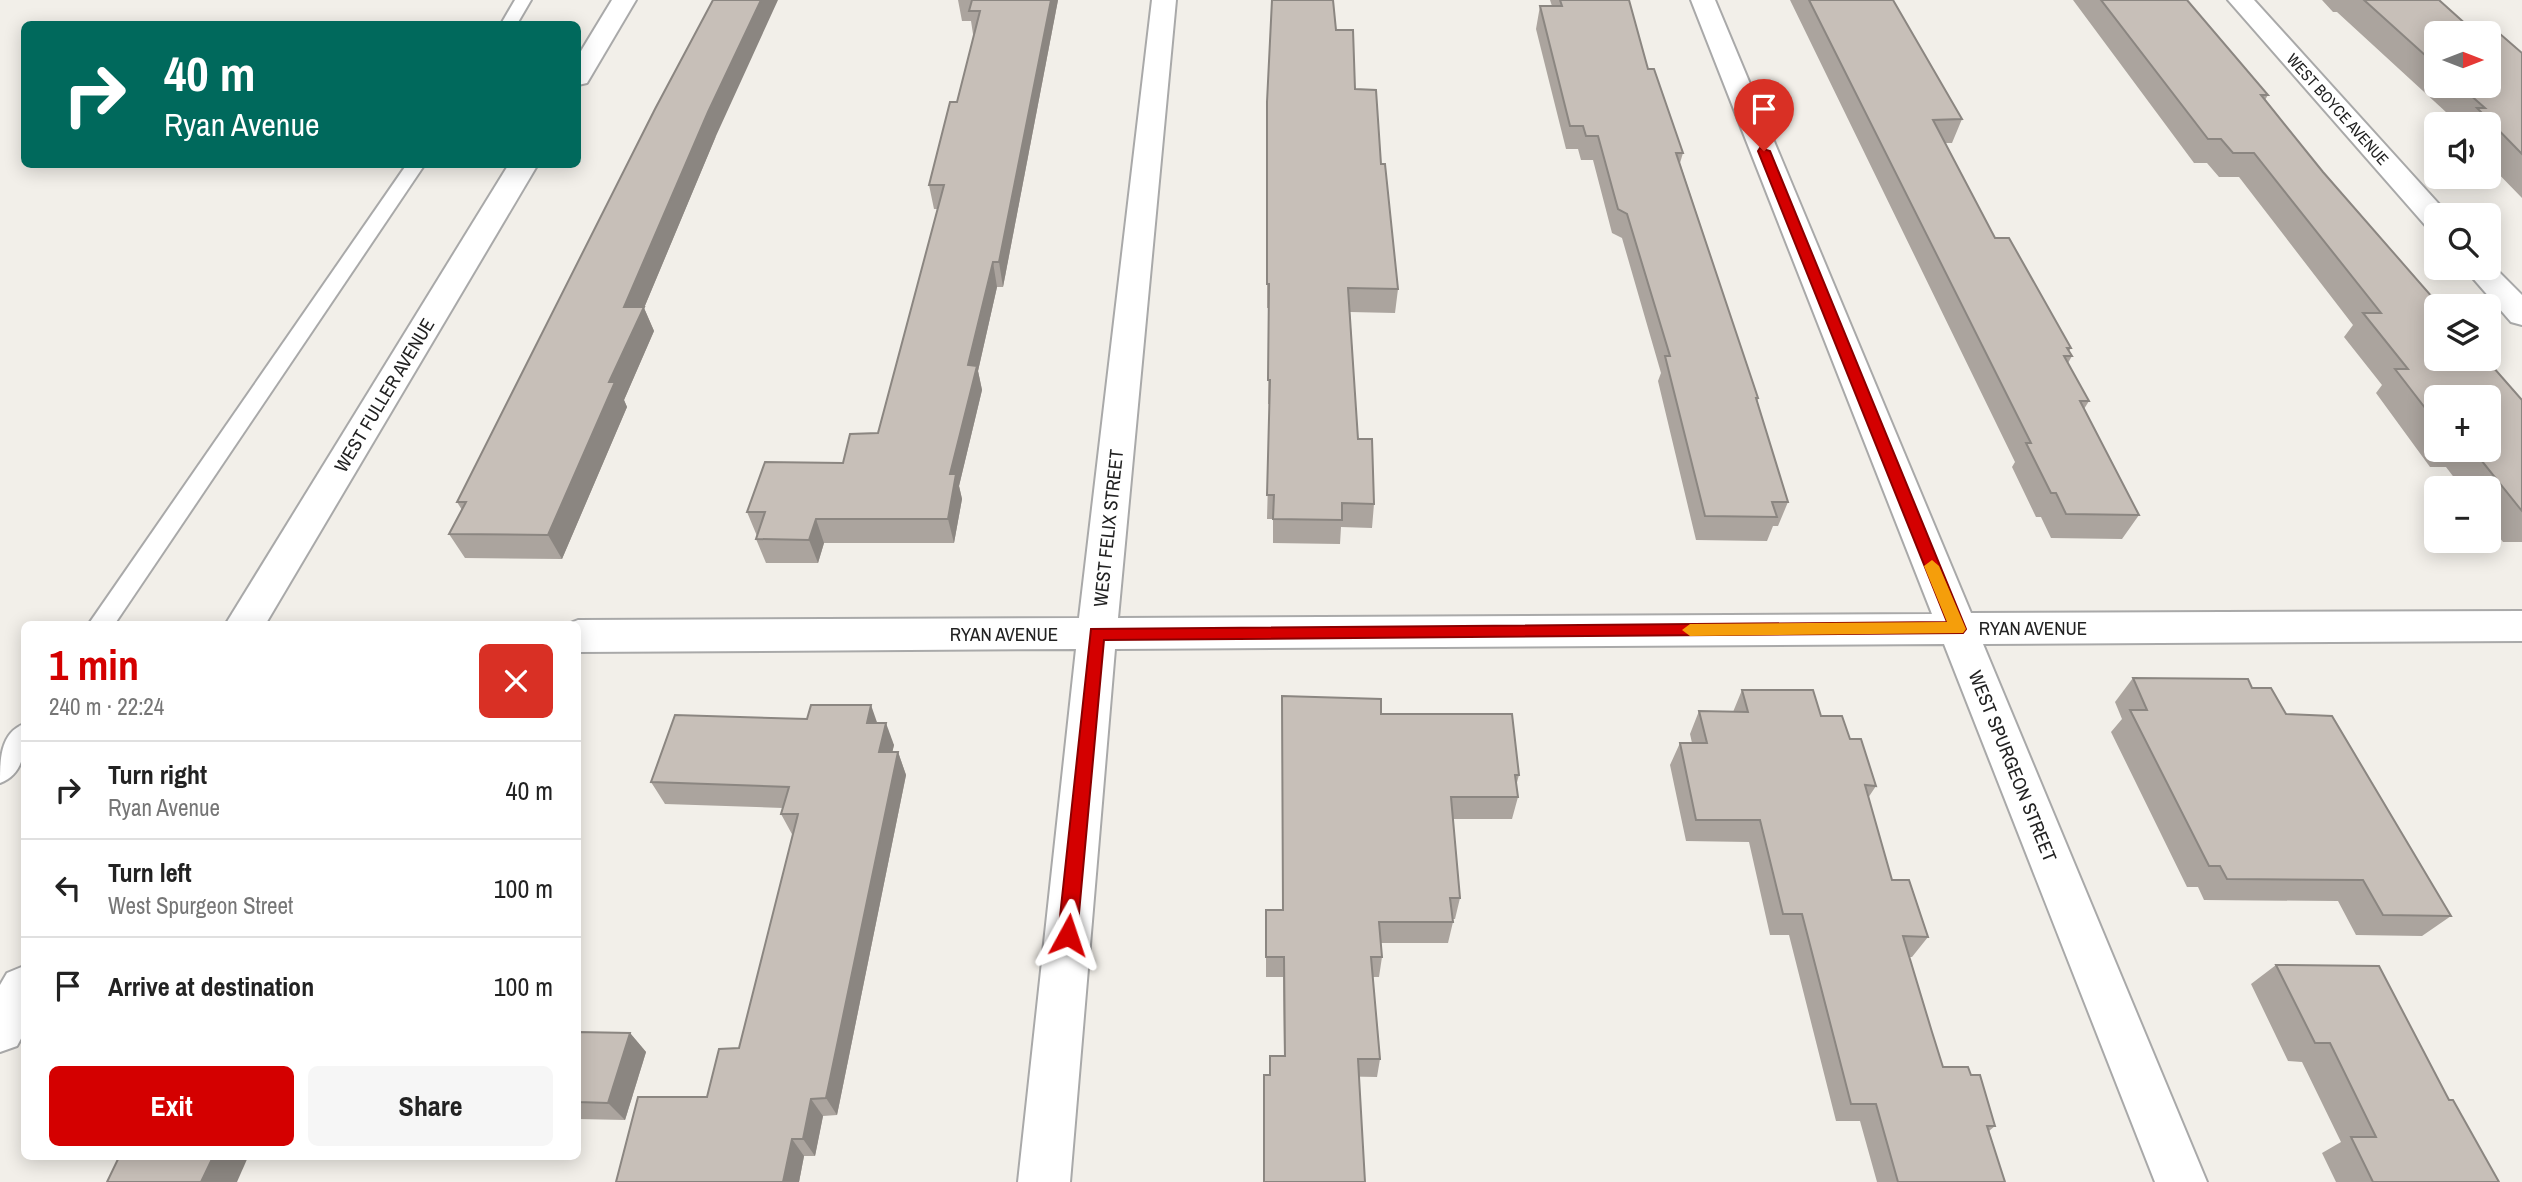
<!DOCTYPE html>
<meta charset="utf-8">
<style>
:root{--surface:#fff;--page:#f6f6f6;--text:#222;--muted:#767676;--line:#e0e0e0;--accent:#d40000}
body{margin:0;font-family:"Archivo Narrow",sans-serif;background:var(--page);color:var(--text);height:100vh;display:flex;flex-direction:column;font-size:26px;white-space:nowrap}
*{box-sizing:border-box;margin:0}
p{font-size:23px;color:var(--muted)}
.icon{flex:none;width:38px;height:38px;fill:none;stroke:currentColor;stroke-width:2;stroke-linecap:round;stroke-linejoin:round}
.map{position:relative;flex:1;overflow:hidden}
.side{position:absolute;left:21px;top:621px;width:560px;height:539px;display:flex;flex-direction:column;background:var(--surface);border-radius:10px;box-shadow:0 4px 18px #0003}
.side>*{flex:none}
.guide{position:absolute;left:21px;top:21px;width:560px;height:147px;border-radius:10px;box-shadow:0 4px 18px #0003;background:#00695c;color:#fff;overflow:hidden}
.needle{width:46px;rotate:90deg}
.controls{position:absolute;left:2424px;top:21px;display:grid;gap:14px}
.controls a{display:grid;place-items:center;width:77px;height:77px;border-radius:10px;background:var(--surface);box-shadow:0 4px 18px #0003;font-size:35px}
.pin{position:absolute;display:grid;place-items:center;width:60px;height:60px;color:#fff;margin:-72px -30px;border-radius:50% 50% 50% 0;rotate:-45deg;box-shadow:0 0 7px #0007}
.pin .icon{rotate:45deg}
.me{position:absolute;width:77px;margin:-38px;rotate:5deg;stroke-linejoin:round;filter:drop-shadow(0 0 5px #0008)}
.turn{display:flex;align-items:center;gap:24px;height:147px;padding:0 28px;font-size:32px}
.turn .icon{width:91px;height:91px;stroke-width:2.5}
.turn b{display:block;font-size:49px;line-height:60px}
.round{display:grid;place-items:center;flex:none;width:74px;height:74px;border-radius:10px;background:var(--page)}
.summary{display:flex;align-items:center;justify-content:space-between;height:119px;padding:0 28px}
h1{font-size:42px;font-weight:800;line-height:52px;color:var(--accent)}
.primary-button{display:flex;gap:14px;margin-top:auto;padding:14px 28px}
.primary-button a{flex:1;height:80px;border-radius:10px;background:var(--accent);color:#fff;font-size:28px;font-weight:800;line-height:80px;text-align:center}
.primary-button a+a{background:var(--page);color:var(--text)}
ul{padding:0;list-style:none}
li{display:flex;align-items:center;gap:21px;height:98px;padding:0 28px;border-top:2px solid var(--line)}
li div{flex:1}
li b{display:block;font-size:26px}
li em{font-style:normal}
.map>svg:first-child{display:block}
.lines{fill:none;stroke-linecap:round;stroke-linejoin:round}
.service-casing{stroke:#a9a9a9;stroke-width:4}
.minor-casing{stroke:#a9a9a9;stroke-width:4}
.tertiary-casing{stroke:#a9a9a9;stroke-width:4}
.service{fill:#fff;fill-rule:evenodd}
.minor{fill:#fff;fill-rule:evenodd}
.tertiary{fill:#fff;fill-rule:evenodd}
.wall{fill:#aba49e;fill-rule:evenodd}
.shaded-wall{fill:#8b8681}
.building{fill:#c7bfb8;stroke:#8b8681;stroke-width:2}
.route{fill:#d40000;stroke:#8a0000;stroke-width:2}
.slow{fill:#f59e0b}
.labels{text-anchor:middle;stroke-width:7;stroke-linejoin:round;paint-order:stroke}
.far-street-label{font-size:16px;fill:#222;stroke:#fff}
.street-label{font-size:19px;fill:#222;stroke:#fff}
</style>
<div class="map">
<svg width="2522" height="1182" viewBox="0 0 2522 1182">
<rect width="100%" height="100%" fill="#f2efe9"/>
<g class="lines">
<defs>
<g id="service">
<polygon points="515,0 531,0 517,24 501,24"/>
<polygon points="407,164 425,164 114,625 88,625"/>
<path d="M24,724C26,746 25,774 0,783C0,760 0,733 24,724Z"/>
</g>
<g id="minor">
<polygon points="1152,0 1176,0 1118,618 1932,614 1691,0 1715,0 1971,613 2522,611 2522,641 1983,644 2207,1182 2155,1182 1944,644 1115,649 1070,1182 1018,1182 1076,649 578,652 578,625 565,625 578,620 1079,618"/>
<polygon points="2228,0 2254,0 2447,213 2448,215 2436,215 2436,228 2425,225"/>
<polygon points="2488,261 2522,295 2522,325 2511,322 2464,268 2488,268"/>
</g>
<g id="tertiary">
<polygon points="612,0 636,0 587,83 578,85 578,56"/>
<polygon points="509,164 538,164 265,625 225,625"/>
<polygon points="24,966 24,1033 17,1046 0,1052 0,985 7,973"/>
</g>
</defs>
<!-- service casing -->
<use href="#service" class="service-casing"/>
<!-- minor casing -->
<use href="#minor" class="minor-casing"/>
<!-- tertiary casing -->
<use href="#tertiary" class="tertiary-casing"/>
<!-- service -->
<use href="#service" class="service"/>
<!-- minor -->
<use href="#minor" class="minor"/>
<!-- tertiary -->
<use href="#tertiary" class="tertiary"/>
</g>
<!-- wall -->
<g class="wall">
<polygon points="958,0 1058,0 1003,287 997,287 978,371 982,390 959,486 962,499 954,543 824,543 818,563 766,563 756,539 757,536 747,512 843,463 878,433 938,209 934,209 929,185 957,102 974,34 973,34 971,21 962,21"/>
<polygon points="1550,0 1629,0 1648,69 1683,153 1680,163 1758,398 1757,402 1788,502 1778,526 1773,526 1767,541 1696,540 1658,381 1661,373 1622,238 1612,233 1593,160 1581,160 1578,149 1566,149 1536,29 1540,6 1552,6"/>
<polygon points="1790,0 1893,0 1962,119 1952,143 1945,143 1995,238 2071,348 2069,351 2072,356 2068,363 2089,401 2084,409 2139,515 2122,539 2051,538 2041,517 2036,517 2012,467 2015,462"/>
<path d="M2073,0H2187L2268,95L2265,100L2323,172L2522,400V542H2503L2488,523V488H2462L2446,467H2430L2376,393L2382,385L2344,337L2353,325L2239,177H2219L2207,163H2194ZM2436,397L2488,450H2436Z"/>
<path d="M2322,0H2439L2469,27L2522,53V198L2488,163V124H2459L2337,12H2333ZM2436,33L2488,86H2436Z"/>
<polygon points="1336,30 1381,164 1398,289 1395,313 1350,312 1358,439 1374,504 1372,528 1341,527 1340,544 1273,543 1273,519 1267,519 1270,404 1268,404 1269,308 1267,308 1267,102"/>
<polygon points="716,136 644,308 654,331 624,400 627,407 562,559 465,558 449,534 462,510 457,502"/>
<polygon points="2133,678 2252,688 2286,714 2451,916 2422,936 2356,935 2338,901 2204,900 2198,887 2187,887 2111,732 2122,719 2115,702"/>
<polygon points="1742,690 1821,716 1850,739 1876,786 1868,798 1892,880 1928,937 1912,957 1909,957 1932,1032 1943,1067 1971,1075 1995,1126 1989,1131 2005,1182 1877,1182 1860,1121 1836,1121 1789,935 1770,935 1749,842 1686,841 1670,765 1680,743 1692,743 1690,734 1699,711 1733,712"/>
<polygon points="1282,696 1381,714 1519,775 1516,786 1518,797 1512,819 1453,819 1460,898 1455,919 1452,919 1453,922 1448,943 1381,943 1382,957 1379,977 1373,977 1380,1059 1377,1077 1270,1075 1284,1056 1283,977 1266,977 1266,910 1282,910"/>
<polygon points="877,723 894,745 892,752 898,752 906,775 837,1115 823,1116 815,1156 804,1156 799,1182 616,1182 707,1097 739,1048 793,836 781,814 783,808 665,804 651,782"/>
<polygon points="2276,965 2449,1100 2499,1182 2336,1182 2322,1153 2341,1142 2302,1062 2288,1061 2251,984"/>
<polygon points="578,1032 630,1033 646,1052 625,1120 578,1119"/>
</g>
<!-- shaded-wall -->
<g class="shaded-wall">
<polygon points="761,0 778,0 716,136 644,308 654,331 624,400 627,407 562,559 548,535 624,307 708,112"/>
<polygon points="1051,0 1058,0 1003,287 999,262"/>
<polygon points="993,262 997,287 978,371 982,390 959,486 962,499 954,543 948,519 950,474 968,365"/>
<polygon points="816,519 824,543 818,563 809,540"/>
<polygon points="871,705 879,728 867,723"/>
<polygon points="886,723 894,745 887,775 879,752"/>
<polygon points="898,752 906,775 837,1115 826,1098"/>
<polygon points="630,1033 646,1052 625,1120 608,1103"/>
<polygon points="811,1099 823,1116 815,1156 803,1139"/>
<polygon points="792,1139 804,1156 799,1182 783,1182"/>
<polygon points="213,1157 248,1157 237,1182 201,1182"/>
</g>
<!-- building -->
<g class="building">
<polygon points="713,0 761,0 708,112 624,307 644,307 609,382 615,382 548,535 449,534 466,502 457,502 655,109"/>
<polygon points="972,0 1051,0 999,262 993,262 968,365 977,366 950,474 956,474 948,519 816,519 809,540 756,539 765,512 747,512 765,462 843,463 850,434 878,433 944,185 929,185 950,102 957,102 980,11 969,11"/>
<polygon points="1272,0 1333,0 1336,30 1353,30 1355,89 1376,90 1381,164 1385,164 1398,289 1348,288 1358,439 1372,439 1374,504 1342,503 1342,520 1273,519 1274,495 1267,495 1270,380 1268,380 1269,284 1267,284 1267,102"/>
<polygon points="1560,0 1629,0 1648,69 1654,69 1683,153 1676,153 1758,398 1756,398 1788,502 1772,502 1777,517 1705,516 1665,356 1670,356 1627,214 1618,209 1598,136 1586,136 1583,126 1570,126 1540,6 1562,6"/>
<polygon points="1809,0 1893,0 1962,119 1933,120 1995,238 2009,238 2071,348 2067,348 2072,356 2064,356 2089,401 2080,401 2139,515 2066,514 2056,493 2051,493 2026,443 2031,443"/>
<polygon points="2101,0 2187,0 2268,95 2261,95 2323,172 2440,306 2436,306 2436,359 2486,359 2522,400 2522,511 2473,450 2488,450 2488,397 2436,397 2436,422 2395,369 2408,369 2363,313 2381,313 2254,153 2233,153 2221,139 2208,139"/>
<polygon points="2364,0 2439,0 2469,27 2492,27 2522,53 2522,154 2477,108 2485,108 2460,86 2488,86 2488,33 2436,33 2436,65"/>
<polygon points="2133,678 2248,679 2252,688 2271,688 2286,714 2332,716 2451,916 2383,915 2363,880 2227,879 2220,866 2209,866 2130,710 2147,710"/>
<polygon points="1742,690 1813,690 1821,716 1842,716 1850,739 1861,739 1876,786 1865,785 1892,880 1909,880 1928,937 1903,936 1932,1032 1943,1067 1968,1067 1971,1075 1980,1075 1995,1126 1987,1126 2005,1182 1898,1182 1876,1104 1851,1104 1802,914 1783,914 1760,820 1696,820 1680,743 1707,743 1699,711 1748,712"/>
<polygon points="1282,696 1381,699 1381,714 1512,714 1519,775 1515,775 1518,797 1451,797 1460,898 1450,898 1453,922 1379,922 1382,957 1371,957 1380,1059 1358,1059 1365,1182 1264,1182 1264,1075 1270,1075 1270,1056 1285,1056 1284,957 1266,957 1266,910 1283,910"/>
<polygon points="811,705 871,705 867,723 886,723 879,752 898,752 826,1098 811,1099 803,1139 792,1139 783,1182 616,1182 638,1097 707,1097 719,1049 739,1048 798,814 781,814 789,787 651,782 675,715 807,719"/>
<polygon points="2276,965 2379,966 2449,1100 2453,1100 2499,1182 2373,1182 2351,1137 2376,1137 2330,1043 2315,1043"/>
<polygon points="578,1032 630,1033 608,1103 578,1102"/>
<polygon points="119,1157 213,1157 201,1182 107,1182"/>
</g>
<!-- route -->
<polygon class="route" points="1760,148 1770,151 1966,629 1963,633 1104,640 1077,935 1075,941 1068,944 1061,941 1058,935 1091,629 1947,622 1758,151"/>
<!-- slow -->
<polygon class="slow" points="1932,560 1939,566 1966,629 1963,633 1690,636 1682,630 1690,624 1947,622 1924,566"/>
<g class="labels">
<!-- far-street labels -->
<g class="far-street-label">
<text transform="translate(2338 109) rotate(48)" y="6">WEST BOYCE AVENUE</text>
</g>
<!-- street labels -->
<g class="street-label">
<text transform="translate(384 395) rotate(-59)" y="7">WEST FULLER AVENUE</text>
<text transform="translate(1108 528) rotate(-84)" y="7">WEST FELIX STREET</text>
<text x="2033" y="635">RYAN AVENUE</text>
<text x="1004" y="641">RYAN AVENUE</text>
<text transform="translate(2013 766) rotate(68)" y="7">WEST SPURGEON STREET</text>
</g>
</g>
</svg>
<div class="controls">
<a><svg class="needle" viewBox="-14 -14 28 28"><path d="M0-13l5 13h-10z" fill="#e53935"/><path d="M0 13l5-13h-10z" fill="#767676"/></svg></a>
<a><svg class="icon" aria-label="sound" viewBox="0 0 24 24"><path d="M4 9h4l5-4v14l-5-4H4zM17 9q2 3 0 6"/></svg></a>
<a><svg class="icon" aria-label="search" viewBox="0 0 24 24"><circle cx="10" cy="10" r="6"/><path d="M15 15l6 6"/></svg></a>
<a><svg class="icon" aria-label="layers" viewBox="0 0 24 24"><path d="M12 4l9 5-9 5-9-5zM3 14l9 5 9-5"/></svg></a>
<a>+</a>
<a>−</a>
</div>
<div class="pin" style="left:1764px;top:151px;background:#d93025"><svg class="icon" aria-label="arrive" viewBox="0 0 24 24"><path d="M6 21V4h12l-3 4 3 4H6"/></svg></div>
<svg class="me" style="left:1068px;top:935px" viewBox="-20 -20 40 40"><path d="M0-17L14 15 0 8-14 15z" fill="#d40000" stroke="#fff" stroke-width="4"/></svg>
<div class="guide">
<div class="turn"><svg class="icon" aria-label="right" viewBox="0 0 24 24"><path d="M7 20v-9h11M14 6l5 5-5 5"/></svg><div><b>40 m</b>Ryan Avenue</div></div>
</div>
<section class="side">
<div class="summary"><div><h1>1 min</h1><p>240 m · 22:24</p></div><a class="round" style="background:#d93025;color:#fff"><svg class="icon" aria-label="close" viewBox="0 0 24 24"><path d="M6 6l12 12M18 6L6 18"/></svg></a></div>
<ul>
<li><svg class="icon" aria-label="right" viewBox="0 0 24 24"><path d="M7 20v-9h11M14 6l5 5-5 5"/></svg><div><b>Turn right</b><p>Ryan Avenue</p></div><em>40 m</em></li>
<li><svg class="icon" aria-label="left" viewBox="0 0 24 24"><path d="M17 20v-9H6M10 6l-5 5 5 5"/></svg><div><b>Turn left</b><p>West Spurgeon Street</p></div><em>100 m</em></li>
<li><svg class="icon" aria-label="arrive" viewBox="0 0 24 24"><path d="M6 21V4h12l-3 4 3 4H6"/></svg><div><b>Arrive at destination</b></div><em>100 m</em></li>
</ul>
<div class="primary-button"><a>Exit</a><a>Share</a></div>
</section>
</div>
